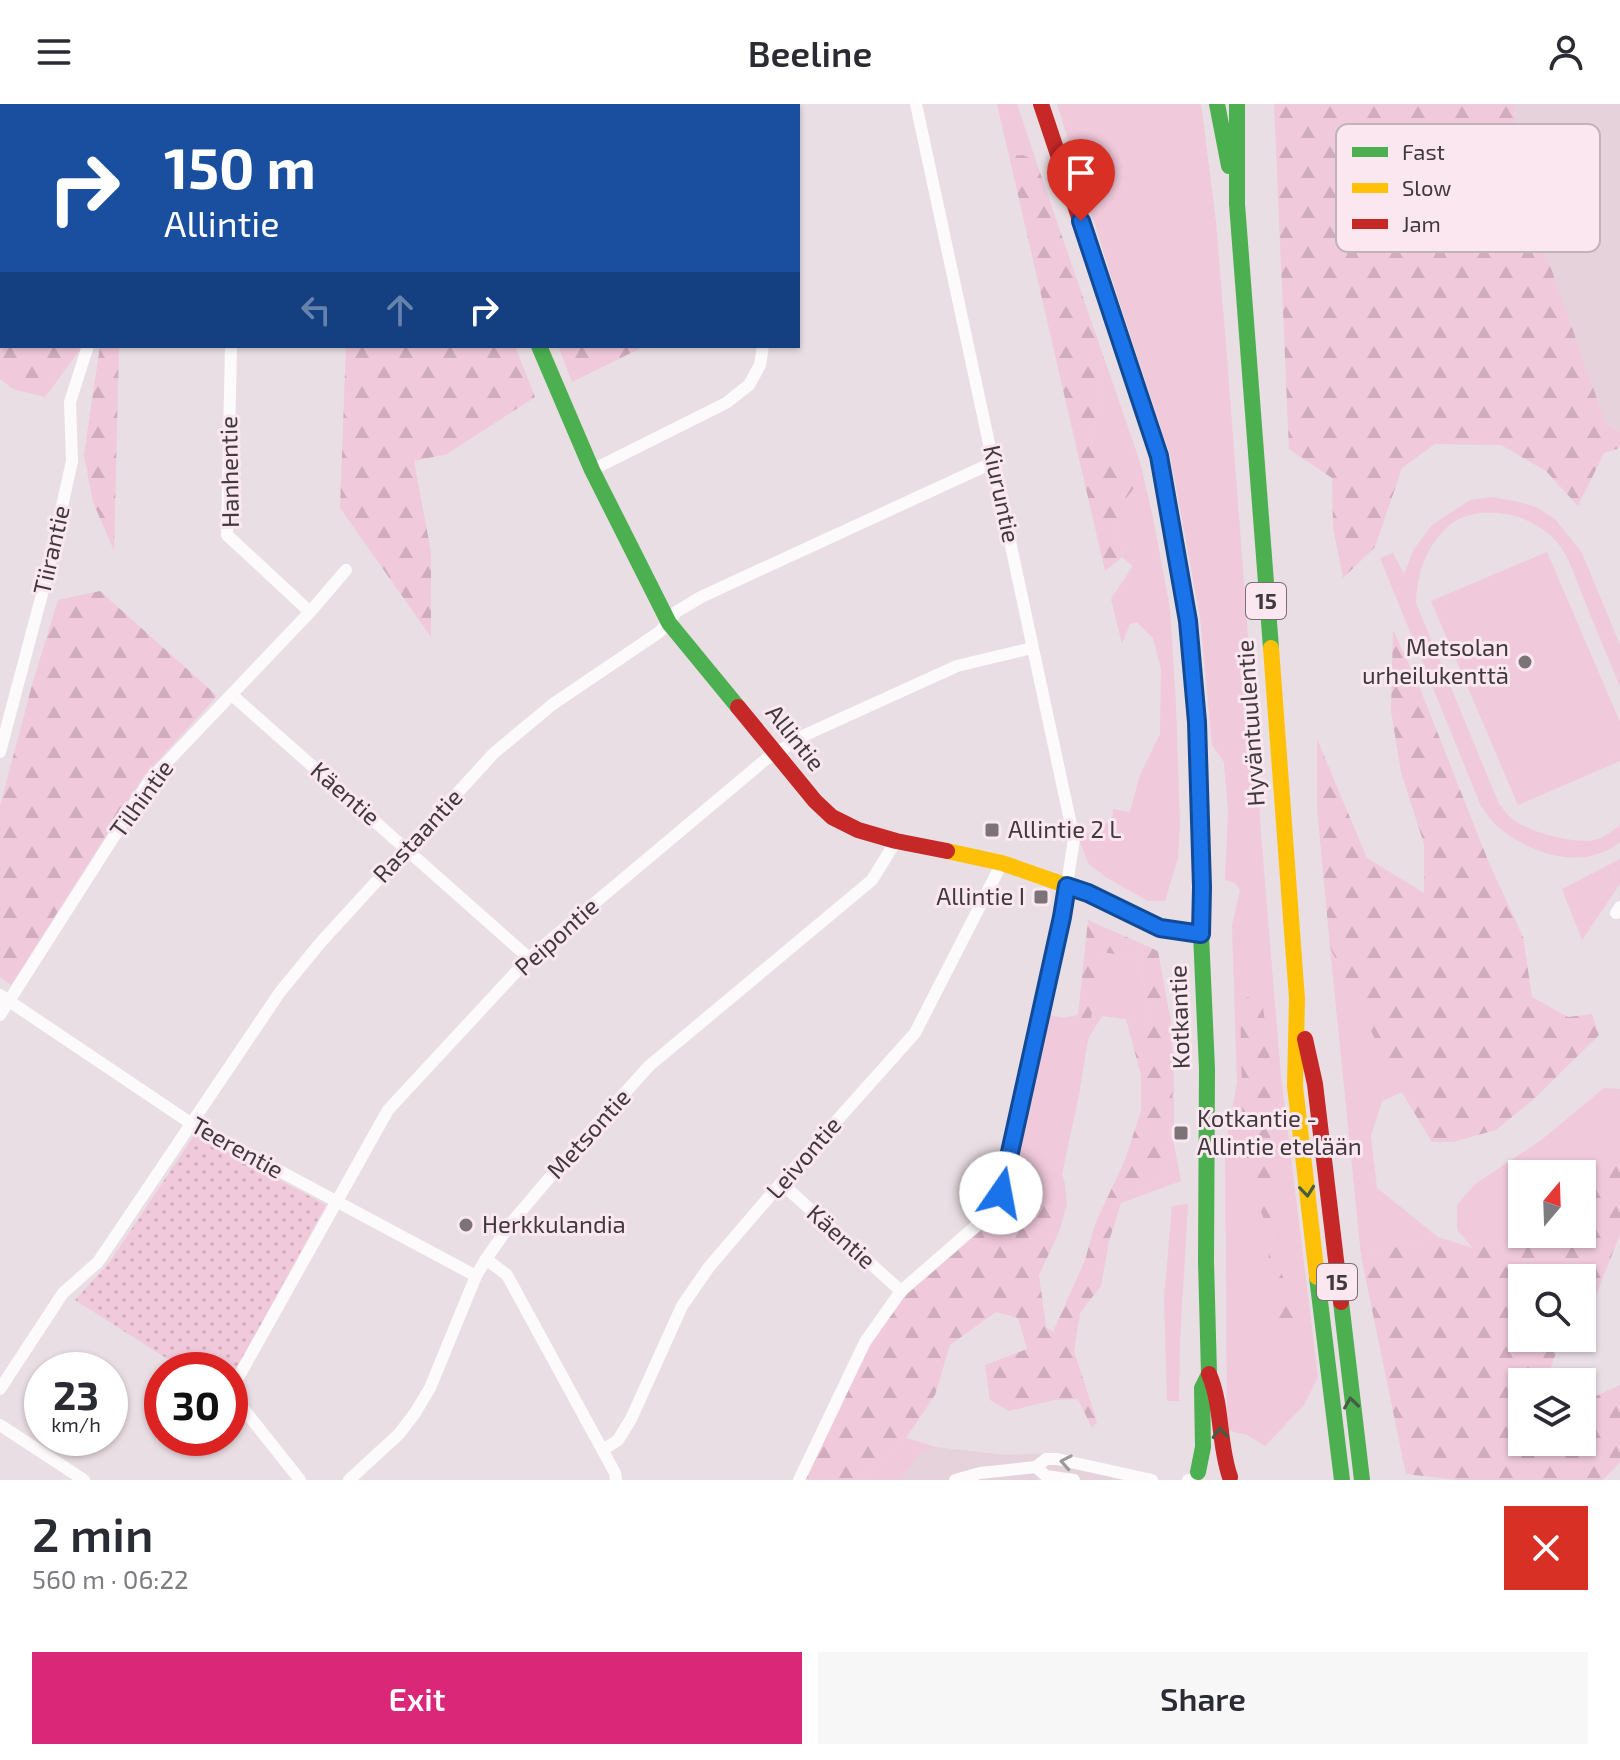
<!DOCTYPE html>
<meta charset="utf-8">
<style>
:root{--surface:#fff;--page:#f7f7f7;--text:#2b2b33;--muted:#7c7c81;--accent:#db2777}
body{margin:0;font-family:"Exo 2",sans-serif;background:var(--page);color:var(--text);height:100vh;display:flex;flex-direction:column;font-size:30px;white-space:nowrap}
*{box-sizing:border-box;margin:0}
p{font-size:26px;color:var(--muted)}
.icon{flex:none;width:44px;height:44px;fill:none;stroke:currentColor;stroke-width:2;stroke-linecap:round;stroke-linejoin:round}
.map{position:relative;height:1376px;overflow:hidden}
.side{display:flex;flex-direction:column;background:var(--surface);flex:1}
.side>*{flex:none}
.hud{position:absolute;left:0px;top:0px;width:800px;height:244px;box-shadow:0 2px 6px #0004;background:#1a4fa0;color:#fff;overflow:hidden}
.needle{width:52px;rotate:19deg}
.fabs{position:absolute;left:1508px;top:1056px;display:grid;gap:16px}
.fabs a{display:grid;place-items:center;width:88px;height:88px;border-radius:0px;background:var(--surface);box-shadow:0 2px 6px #0004;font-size:40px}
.speed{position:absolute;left:24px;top:1248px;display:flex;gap:16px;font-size:40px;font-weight:700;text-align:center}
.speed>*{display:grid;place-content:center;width:104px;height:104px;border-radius:50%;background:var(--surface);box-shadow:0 2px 6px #0004;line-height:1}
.speed small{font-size:20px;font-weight:400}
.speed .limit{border:12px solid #d22;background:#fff;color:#111}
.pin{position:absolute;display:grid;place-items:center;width:68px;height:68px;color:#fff;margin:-82px -34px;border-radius:50% 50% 50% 0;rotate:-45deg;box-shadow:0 0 8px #0007}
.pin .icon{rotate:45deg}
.me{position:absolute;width:88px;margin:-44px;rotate:12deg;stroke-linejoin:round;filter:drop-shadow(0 0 6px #0008)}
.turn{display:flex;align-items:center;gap:28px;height:168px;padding:0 32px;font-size:36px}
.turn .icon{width:104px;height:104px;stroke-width:2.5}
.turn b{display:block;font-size:56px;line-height:68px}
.lanes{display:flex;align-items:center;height:76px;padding:0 32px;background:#0003;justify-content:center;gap:40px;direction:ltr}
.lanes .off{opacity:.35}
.round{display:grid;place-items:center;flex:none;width:84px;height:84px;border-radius:0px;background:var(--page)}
.summary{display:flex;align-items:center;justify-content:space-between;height:136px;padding:0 32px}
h1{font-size:48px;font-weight:600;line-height:60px}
.cta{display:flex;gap:16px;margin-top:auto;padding:16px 32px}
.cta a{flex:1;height:92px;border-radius:0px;background:var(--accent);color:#fff;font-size:32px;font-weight:600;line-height:92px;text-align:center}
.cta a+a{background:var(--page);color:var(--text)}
header{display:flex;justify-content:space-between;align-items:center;height:104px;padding:0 32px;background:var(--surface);font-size:36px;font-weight:600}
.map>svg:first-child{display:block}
.built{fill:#e5d2db}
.green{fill:#f0c9db}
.forest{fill:url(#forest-firs)}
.park{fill:url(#park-dots)}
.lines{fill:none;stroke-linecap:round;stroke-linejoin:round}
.street{stroke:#fcfafb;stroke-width:12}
.fast{stroke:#4caf50;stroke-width:16}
.slow{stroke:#ffc107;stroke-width:16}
.jam{stroke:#c62828;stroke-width:16}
.oneway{stroke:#445d43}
.oneway2{stroke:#9e9a9c}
.route-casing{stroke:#114b97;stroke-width:20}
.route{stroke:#1a73e8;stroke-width:14}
.poi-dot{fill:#7c7377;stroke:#fae7f0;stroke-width:3}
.labels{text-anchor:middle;stroke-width:6;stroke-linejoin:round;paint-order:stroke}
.shield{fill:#fae7f0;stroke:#786e73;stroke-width:2}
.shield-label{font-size:22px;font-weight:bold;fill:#413a3d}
.street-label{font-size:24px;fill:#413a3d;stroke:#fae7f0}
.poi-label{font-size:24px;fill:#413a3d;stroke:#fae7f0;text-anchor:start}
.key{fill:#fae7f0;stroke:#c2b3ba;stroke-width:2}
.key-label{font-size:22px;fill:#413a3d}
</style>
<header><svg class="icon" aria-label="menu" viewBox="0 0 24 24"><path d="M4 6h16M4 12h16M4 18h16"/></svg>Beeline<svg class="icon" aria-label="person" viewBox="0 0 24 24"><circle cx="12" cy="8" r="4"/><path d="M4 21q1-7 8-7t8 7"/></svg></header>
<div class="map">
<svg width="1620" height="1376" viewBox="0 0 1620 1376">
<defs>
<pattern id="forest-firs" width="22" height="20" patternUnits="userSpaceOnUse" patternTransform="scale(2)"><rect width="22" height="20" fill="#f0c9db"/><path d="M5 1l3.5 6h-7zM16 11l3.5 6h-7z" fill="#cfadbd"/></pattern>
<pattern id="park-dots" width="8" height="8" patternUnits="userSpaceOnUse" patternTransform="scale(2)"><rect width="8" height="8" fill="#f0c9db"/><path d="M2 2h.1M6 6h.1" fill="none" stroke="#cfadbd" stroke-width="1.8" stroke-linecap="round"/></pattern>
</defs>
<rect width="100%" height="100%" fill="#e9dee3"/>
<!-- built -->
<g class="built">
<polygon points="1513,0 1620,0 1620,328 1606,320 1527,96"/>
<polygon points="936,1343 1007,1351 1051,1349 1155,1371 1155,1376 900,1376 921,1348"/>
</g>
<!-- green -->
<g class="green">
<polygon points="0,0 201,0 199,2 2,2 2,60 0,59"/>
<polygon points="997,0 1017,0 1036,57 1023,51 1009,52"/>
<polygon points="1057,0 1201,0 1216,118 1226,240 1252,585 1261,730 1281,972 1318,1273 1304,1301 1265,1342 1247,1331 1227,1326 1225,1044 1237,979 1232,821 1240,786 1235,779 1225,776 1228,707 1224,658 1212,641 1200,513 1170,351 1119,197"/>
<polygon points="1104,254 1140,358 1153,414 1170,505 1176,600 1180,722 1178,754 1165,797 1148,797 1107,774 1088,759 1079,735 1112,716 1113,705 1130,708 1140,671 1160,630 1161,565 1153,534 1137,518 1130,520 1122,540 1111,495 1133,462 1122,453 1116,407 1091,342"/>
<path d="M1491,393L1515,397L1536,403L1555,415L1582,449L1620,541V583C1608,553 1595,523 1583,493C1577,478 1572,462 1564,448C1551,425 1523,411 1498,409C1484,407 1464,410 1452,419C1427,439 1417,468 1416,499L1499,700C1503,704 1507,711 1512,715C1529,728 1577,742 1598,735C1606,732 1614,726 1620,721V738C1583,768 1529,750 1497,722C1491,716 1486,709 1481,702L1380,454L1393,449L1404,470L1414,445L1432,421L1470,396Z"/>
<polygon points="1547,448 1620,618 1620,657 1518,701 1431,497"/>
<polygon points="1620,755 1620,780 1582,836 1562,785"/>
<polygon points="1330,843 1402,988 1382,997 1371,1032 1377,1084 1438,1133 1361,1152"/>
<polygon points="1100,848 1141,854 1149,928 1126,915 1102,912 1088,935 1079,991 1062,1070 1065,1080 1067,1100 1037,1100 1028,1074 1009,1080 1045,910 1063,914 1078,911 1088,933"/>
<polygon points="1174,974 1174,1041 1181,1077 1121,1099 1165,1071"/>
<polygon points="1604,984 1620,985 1620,1058 1582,1092 1582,1070 1522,1070 1522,1130 1530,1130 1497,1142 1473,1144 1457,1126 1457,1101 1475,1080 1540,1037"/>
<polygon points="1188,1100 1180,1236 1179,1297 1167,1297 1164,1194 1172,1102"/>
<polygon points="906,1334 936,1343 921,1348 900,1376 863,1376 865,1370"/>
</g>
<!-- forest -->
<g class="forest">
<polygon points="1274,0 1513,0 1527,96 1606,320 1620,328 1620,344 1604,349 1578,402 1546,367 1501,341 1435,340 1402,364 1375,443 1343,474 1333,424 1332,374 1289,345"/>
<polygon points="1023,51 1036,57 1104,254 1091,342 1123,350 1138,379 1116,407 1122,453 1105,467 1009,52"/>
<polygon points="0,59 2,60 2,242 81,242 80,246 45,293 13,285 0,275"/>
<polygon points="100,242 119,242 114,447 93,398 84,351"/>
<polygon points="346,242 515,242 535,293 447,350 414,357 431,448 431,533 340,404"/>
<polygon points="558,242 645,242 572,278"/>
<polygon points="100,487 217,592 144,672 11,881 0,873 0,702 32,581 58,496"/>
<polygon points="1393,526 1419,582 1489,759 1523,833 1532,893 1568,913 1592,910 1599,931 1534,995 1496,1026 1453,1038 1432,1038 1398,982 1330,843 1317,704 1317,635 1367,754 1424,789 1424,740 1401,668 1391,607"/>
<polygon points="1088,816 1158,847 1171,919 1174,974 1165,1071 1121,1099 1109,1137 1101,1182 1080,1209 1074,1247 1097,1318 1092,1324 1078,1295 1054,1296 1009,1307 990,1296 985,1261 1027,1245 1018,1214 996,1208 950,1241 935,1291 906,1334 865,1370 863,1376 805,1376 868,1243 905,1192 999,1111 1009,1080 1028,1074 1037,1100 1067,1100 1059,1128 1039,1171 1046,1223 1053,1228 1085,1156 1095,1120 1125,1056 1141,1007 1141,971 1126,915 1149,927 1141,854 1101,848 1088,935 1078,911"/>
<polygon points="1250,892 1263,903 1274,987 1269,1049 1279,1121 1281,1168 1303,1224 1295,1235 1279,1219 1269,1171 1268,1127 1253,1086 1243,1032 1240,897"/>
<polygon points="1620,1058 1620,1130 1588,1212 1582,1214 1582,1174 1522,1174 1522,1234 1561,1234 1550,1266 1555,1278 1522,1278 1522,1338 1582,1338 1582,1288 1592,1294 1620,1281 1620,1358 1603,1376 1458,1376 1406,1370 1361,1152 1438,1133 1473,1144 1497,1142 1530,1130 1582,1130 1582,1092"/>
</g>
<!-- park -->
<polygon class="park" points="195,1030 326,1101 230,1277 230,1266 185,1266 75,1196 109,1159"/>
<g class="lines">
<!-- street -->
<g class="street">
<polyline points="378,0 381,2"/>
<polyline points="213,2 215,0"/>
<polyline points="360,2 361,0"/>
<polyline points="774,2 774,0"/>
<polyline points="231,242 227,431 310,508"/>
<polyline points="592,366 726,299 749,281 760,261 763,242"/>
<polyline points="232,591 529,854"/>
<polyline points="0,648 46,475 72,357 70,298 88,242"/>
<polyline points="1616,809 1620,803"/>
<polyline points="0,891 192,1020 476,1172"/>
<polyline points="0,911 150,676 310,508 346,466"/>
<polyline points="781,1079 901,1187"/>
<polyline points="486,1155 507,1171 615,1369 616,1376"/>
<polyline points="0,1285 63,1189 98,1158 280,888 321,838 494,649 553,600 658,529 669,519 676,508 701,493 994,358"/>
<polyline points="0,1321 84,1376"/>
<polyline points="603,1346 618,1336 631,1315 682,1202 709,1163 781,1079 915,929 1002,759"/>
<polyline points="1036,1363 1046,1372 1074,1376"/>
<polyline points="300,1376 230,1288 388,1006 529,854 765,656 805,631 957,562 1032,544"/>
<polyline points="349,1376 399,1330 415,1309 430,1284 476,1172 486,1155 512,1118 561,1060 649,962 872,776 896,737"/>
<polyline points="799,1376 865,1238 901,1187 993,1107 1001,1089 1062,813 1074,735 916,0"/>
<polyline points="955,1376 980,1369 1036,1363 1046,1355 1057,1355 1152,1376"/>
<polyline points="1188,1376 1190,1376"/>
</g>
<!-- fast -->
<g class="fast">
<polyline points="1217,0 1229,62"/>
<polyline points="1237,0 1237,100 1271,544"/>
<polyline points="539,242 592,366 669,519 738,603"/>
<polyline points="1198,640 1202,783 1201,830 1207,965 1206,1157 1209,1270 1202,1284 1203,1343 1198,1368"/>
<polyline points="1317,1173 1342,1376"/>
<polyline points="1341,1198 1362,1376"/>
</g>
<!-- slow -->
<g class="slow">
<polyline points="480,0 480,2"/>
<polyline points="1141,298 1159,352 1188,517 1198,640"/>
<polyline points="1271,544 1297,895 1295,982 1317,1173"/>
<polyline points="947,747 1002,759 1088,789 1160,824 1201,830"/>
</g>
<!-- jam -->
<g class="jam">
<polyline points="1041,0 1141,298"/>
<polyline points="738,603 815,697 832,713 858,726 896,737 947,747"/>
<polyline points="1305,935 1315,980 1341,1198"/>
<path d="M1209,1270C1223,1303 1218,1339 1230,1373"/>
</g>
</g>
<!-- one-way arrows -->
<defs><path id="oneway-chevron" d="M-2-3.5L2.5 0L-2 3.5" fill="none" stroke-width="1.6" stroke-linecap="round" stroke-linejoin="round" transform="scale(2)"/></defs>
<g class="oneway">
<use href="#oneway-chevron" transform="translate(1307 1087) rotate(84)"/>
<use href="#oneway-chevron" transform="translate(1351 1299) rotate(-98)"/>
<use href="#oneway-chevron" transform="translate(1220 1329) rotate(-94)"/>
</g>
<use class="oneway2" href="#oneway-chevron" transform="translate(1066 1358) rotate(-170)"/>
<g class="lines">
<defs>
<polyline id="route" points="1001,1089 1062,813 1067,782 1088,789 1160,824 1201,830 1202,783 1197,618 1188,517 1159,352 1081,117"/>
</defs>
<!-- route casing -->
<use href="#route" class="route-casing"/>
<!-- route -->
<use href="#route" class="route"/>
</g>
<!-- markers -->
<g class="poi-dot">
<circle cx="1525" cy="558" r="8"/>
<rect x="984" y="718" width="16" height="16" rx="4"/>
<rect x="1033" y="785" width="16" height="16" rx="4"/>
<rect x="1173" y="1021" width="16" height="16" rx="4"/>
<circle cx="466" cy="1121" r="8"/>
</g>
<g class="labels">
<!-- shield labels -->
<g class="shield">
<rect x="1246" y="479" width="40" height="36" rx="6"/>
<rect x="1317" y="1160" width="40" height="36" rx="6"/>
</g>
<g class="shield-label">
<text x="1266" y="505">15</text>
<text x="1337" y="1186">15</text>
</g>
<!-- street labels -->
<g class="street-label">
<text transform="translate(230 368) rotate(-91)" y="8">Hanhentie</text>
<text transform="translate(1001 390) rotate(78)" y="8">Kiuruntie</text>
<text transform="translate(52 446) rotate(-77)" y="8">Tiirantie</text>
<text transform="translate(1251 619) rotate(-94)" y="8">Hyväntuulentie</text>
<text transform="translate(795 634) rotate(51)" y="8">Allintie</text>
<text transform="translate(345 690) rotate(41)" y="8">Käentie</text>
<text transform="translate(142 695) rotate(-54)" y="8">Tilhintie</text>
<text transform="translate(418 732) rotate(-47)" y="8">Rastaantie</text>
<text transform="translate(557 833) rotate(-42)" y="8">Peipontie</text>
<text transform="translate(1180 913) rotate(-92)" y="8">Kotkantie</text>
<text transform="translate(589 1030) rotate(-48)" y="8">Metsontie</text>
<text transform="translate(237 1044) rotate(29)" y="8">Teerentie</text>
<text transform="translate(804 1054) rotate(-49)" y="8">Leivontie</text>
<text transform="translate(841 1133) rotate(42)" y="8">Käentie</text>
</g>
<!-- poi labels -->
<g class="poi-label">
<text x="1509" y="552" text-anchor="end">Metsolan<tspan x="1509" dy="28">urheilukenttä</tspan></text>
<text x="1008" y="734">Allintie 2 L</text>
<text x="1025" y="801" text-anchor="end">Allintie I</text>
<text x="1197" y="1023">Kotkantie -<tspan x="1197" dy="28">Allintie etelään</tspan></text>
<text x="482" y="1129">Herkkulandia</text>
</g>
</g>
<!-- legend -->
<rect x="1336" y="20" width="264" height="128" rx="12" class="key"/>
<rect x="1352" y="43" width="36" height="10" fill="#4caf50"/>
<rect x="1352" y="79" width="36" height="10" fill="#ffc107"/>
<rect x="1352" y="115" width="36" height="10" fill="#c62828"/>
<g class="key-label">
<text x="1402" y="56">Fast</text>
<text x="1402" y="92">Slow</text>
<text x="1402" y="128">Jam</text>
</g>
</svg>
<div class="fabs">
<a><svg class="needle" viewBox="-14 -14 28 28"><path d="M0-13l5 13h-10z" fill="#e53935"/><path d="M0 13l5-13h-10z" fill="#7c7c81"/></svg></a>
<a><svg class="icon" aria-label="search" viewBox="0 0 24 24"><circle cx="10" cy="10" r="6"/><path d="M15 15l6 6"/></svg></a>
<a><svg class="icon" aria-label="layers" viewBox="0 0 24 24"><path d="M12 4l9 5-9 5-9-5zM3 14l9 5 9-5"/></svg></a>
</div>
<div class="speed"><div>23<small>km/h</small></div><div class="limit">30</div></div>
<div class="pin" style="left:1081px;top:117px;background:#d93025"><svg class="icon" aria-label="arrive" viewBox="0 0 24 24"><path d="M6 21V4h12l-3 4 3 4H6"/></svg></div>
<svg class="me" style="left:1001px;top:1089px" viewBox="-20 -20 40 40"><circle r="19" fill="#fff"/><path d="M0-13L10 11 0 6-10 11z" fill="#1a73e8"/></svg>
<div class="hud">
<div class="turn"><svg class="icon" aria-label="right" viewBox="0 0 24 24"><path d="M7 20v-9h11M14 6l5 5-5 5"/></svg><div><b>150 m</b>Allintie</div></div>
<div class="lanes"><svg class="icon off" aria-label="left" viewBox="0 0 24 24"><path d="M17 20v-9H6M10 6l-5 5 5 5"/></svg><svg class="icon off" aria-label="ahead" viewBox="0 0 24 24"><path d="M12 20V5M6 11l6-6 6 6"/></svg><svg class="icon" aria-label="right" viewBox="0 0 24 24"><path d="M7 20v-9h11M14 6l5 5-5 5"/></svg></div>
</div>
</div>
<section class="side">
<div class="summary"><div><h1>2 min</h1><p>560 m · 06:22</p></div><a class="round" style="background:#d93025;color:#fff"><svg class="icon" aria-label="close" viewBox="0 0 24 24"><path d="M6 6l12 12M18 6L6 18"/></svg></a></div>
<div class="cta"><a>Exit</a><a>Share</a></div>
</section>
